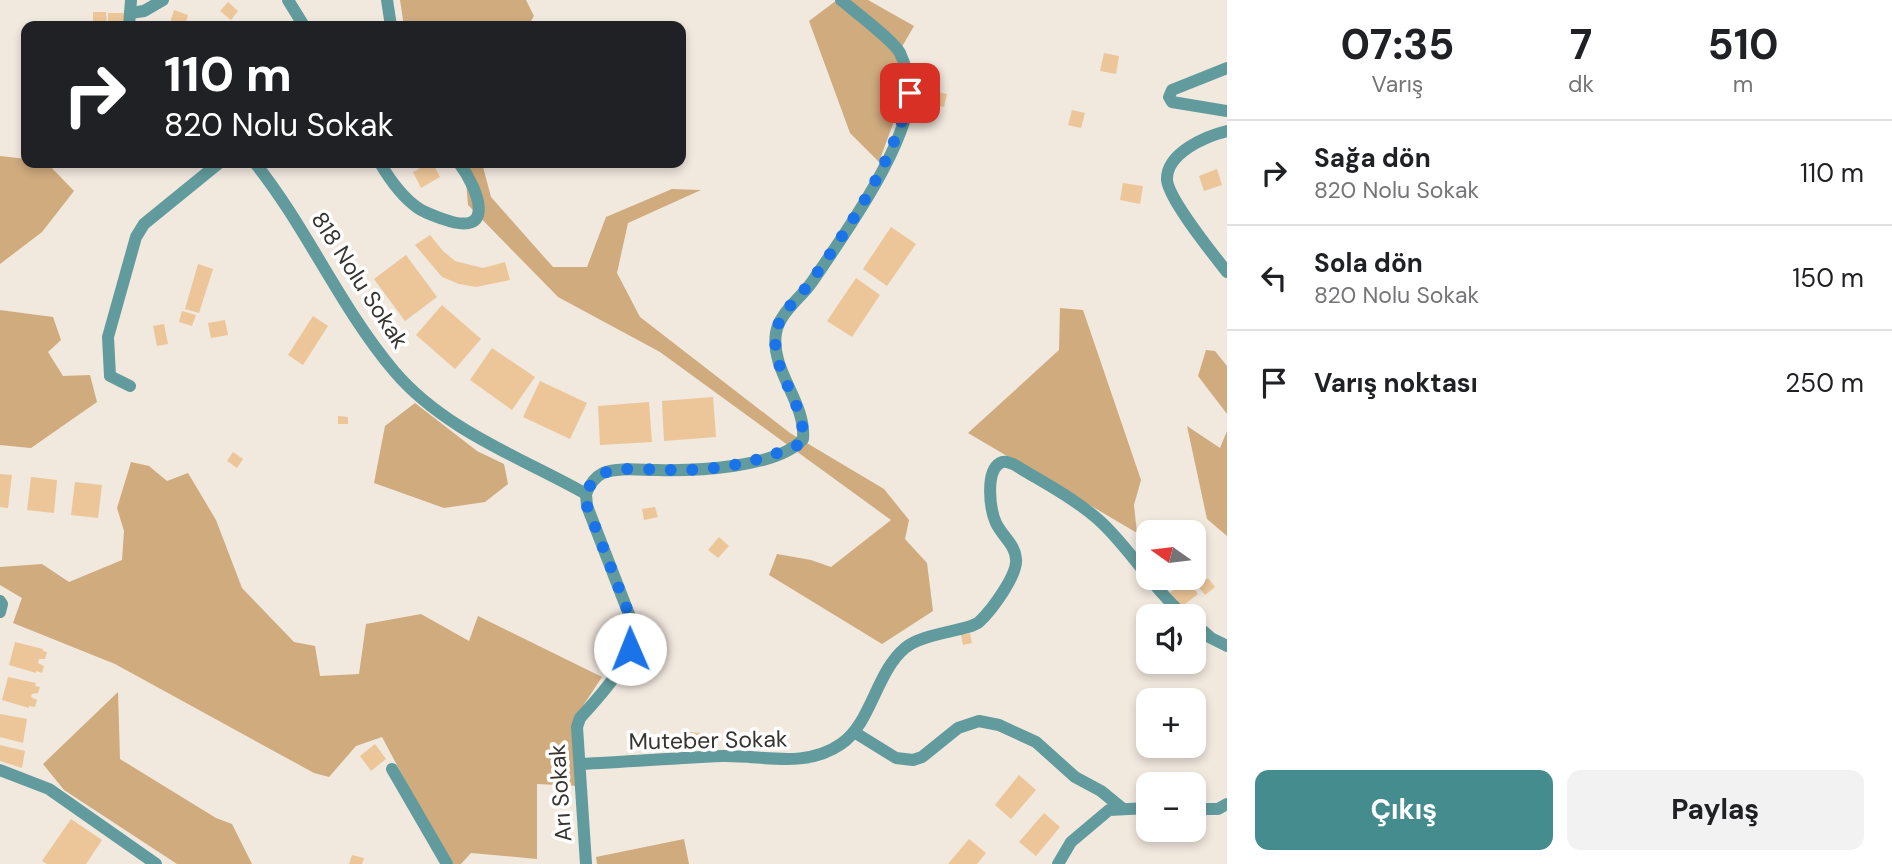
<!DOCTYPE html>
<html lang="tr">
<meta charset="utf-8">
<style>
:root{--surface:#fff;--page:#f2f2f2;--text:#202124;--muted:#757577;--line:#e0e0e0;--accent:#448c8e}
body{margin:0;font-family:"DM Sans",sans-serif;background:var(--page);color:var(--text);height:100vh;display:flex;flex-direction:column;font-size:26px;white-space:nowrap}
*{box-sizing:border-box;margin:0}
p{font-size:23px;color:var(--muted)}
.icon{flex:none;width:38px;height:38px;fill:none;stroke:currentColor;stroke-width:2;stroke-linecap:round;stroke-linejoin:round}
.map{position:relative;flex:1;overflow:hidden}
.panel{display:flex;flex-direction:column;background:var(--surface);width:665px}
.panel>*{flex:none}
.hud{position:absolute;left:21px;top:21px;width:665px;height:147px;border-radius:14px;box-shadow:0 4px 10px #0003;background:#202124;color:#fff;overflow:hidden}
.needle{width:46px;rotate:284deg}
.tools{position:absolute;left:1136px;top:520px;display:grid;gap:14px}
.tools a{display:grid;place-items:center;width:70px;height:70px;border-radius:14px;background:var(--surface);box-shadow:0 4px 10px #0003;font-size:35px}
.pin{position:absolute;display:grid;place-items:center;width:60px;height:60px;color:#fff;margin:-30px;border-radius:14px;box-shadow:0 4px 10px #0006}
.me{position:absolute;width:77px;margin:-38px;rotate:359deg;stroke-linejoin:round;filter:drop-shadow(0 0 5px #0008)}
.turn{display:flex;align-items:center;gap:24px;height:147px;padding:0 28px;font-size:32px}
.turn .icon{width:91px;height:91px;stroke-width:2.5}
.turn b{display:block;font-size:49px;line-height:60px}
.eta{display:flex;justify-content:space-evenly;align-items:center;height:119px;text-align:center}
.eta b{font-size:42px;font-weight:700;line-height:49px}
.cta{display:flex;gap:14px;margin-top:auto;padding:14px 28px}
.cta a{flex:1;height:80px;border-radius:14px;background:var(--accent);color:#fff;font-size:28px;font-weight:700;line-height:80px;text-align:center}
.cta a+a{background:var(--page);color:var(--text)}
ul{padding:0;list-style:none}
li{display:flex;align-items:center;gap:21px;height:105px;padding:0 28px;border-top:2px solid var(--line)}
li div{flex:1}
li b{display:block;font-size:26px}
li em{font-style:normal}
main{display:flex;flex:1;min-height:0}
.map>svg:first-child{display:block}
.forest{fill:#d0ab7e}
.building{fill:#ecc698}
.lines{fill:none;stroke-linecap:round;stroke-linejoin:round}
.minor{stroke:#629b9d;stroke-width:12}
.route{stroke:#1a73e8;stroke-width:12;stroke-dasharray:0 21.6}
.labels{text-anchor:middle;stroke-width:7;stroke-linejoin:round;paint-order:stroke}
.street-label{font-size:23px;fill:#373430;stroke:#fff}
</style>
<main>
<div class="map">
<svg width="1227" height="864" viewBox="0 0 1227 864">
<rect width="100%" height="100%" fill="#f1e8de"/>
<!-- forest -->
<g class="forest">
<polygon points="400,0 526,0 534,16 528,26 404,26"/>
<polygon points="837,0 868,0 914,26 896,57 905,91 879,162 850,133 809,21"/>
<polygon points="0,156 26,159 26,163 47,163 74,191 42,232 0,264"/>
<polygon points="456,163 482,163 491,197 553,267 587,267 606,217 672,189 701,190 628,223 617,273 640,317 790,433 884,489 909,520 905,539 927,563 933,611 882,644 769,575 777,554 811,560 831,567 891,520 660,352 558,297 468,205 466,181"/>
<polygon points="1060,308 1083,310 1141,480 1134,505 1137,533 968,433 1059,350"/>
<polygon points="0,310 53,317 61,340 48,352 63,376 90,375 97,402 31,448 0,445"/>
<polygon points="1206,350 1215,351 1227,366 1227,414 1198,376"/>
<polygon points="415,403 477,451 504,464 508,484 485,502 444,508 374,483 385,426"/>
<polygon points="1187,426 1220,448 1227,431 1227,536 1207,519"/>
<polygon points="131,462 149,466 167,481 188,473 216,520 242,588 294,642 315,646 320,676 359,674 366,624 421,614 469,641 478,616 602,677 575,718 578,786 537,784 537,859 471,853 461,864 453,864 430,827 382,737 356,746 329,777 314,773 115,664 13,623 22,598 0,585 0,567 42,564 69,582 122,560 124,531 117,508"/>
<polygon points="118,692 120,759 216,818 232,824 252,864 177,864 64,790 43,764"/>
<polygon points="684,839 689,864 597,864 596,857"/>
</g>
<!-- building -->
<g class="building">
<polygon points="228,2 238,11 231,20 220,11"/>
<polygon points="174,10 188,15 185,26 169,26"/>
<polygon points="93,12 106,12 107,26 93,26"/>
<polygon points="108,13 126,13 125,26 108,26"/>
<polygon points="1104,53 1119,56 1116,74 1100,71"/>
<polygon points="932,91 947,94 944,107 929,104"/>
<polygon points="1072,110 1085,113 1081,128 1068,125"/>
<polygon points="416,163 433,163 440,177 421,188 413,172 419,169"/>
<polygon points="1217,169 1222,185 1204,191 1199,176"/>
<polygon points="1123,183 1143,186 1140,204 1120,200"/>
<polygon points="891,227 916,244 887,286 863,269"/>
<polygon points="430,235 443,251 455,261 483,268 505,262 510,280 476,287 459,284 442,277 415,245"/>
<polygon points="406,255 437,297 405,321 374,279"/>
<polygon points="198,264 213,269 199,313 185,309"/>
<polygon points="856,278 880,295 852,337 827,321"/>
<polygon points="442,305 481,339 455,369 416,335"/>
<polygon points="182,311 196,315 192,326 179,322"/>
<polygon points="313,316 328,326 303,365 288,355"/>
<polygon points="225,320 228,335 211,338 208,323"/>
<polygon points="164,324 168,344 157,346 153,326"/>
<polygon points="492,348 535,377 512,410 470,380"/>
<polygon points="540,381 587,403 570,439 523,417"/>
<polygon points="713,397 716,437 664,441 662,401"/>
<polygon points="649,402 652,442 600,445 598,406"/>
<polygon points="338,416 348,417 348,424 338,424"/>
<polygon points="233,452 243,459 237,468 227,461"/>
<polygon points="0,474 12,475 8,508 0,507"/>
<polygon points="31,477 57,480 54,513 27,510"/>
<polygon points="75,482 102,485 98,518 71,515"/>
<polygon points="655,507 658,517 644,520 642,509"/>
<polygon points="719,537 729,546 718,558 708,550"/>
<polygon points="1208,578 1215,587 1205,595 1198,586"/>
<polygon points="1186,579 1198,594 1181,607 1170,593"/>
<polygon points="970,633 972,643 963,645 961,635"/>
<polygon points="15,642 43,649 43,651 47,652 45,659 39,659 38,663 44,666 42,673 36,671 36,673 9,665"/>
<polygon points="8,677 36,683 35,686 40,687 38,693 32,694 31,697 37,700 35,707 29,706 29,708 2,700"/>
<polygon points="0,714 27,719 23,743 0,737"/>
<polygon points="690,732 701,733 700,746 689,746"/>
<polygon points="375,744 386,759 371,771 360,756"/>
<polygon points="0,745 25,751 22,768 0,761"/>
<polygon points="1019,775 1036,790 1011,819 995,805"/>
<polygon points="1044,813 1060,827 1036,856 1019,842"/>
<polygon points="71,819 102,840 86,864 47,864 42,861"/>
<polygon points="969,839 986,853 977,864 948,864"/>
<polygon points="352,855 364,858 362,864 349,864"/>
</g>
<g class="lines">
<!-- minor -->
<g class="minor">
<polyline points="288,0 304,26"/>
<polyline points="387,0 391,26"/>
<polyline points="130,13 144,11 163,0"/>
<polyline points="129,26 131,0"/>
<polyline points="1227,68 1172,90 1169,97 1172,102 1227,111"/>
<path d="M1227,131C1206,136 1166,153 1167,180C1169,200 1213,254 1227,272"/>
<path d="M255,163C307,228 340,307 394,371C444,430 520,457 586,494"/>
<path d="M380,163C390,180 402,197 418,208C425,213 435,216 443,219C498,239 478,188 459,163"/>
<polyline points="130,386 110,376 108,337 136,237 144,224 219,163"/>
<path d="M586,494C589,486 595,477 603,473C618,467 641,470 657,470C693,471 778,468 803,439C806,401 770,371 776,333C779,313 801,298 812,282C844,235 905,150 910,94C911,83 905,64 900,53C894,41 854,11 841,0"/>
<path d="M586,494L587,506L632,622C635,661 604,691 580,718L577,727L586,864"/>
<polyline points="0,601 2,604 0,612"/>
<polyline points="1194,623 1211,638 1227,646"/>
<polyline points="854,732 896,758 913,760 922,757 958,728 979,721 999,725 1036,742 1075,777 1101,791 1123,809"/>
<path d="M580,764C627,762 675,758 723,756C763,755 805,769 841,744C871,724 876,672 905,648C922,633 969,631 979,622C991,611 1018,575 1016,559C1015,544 1002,536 996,523C990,510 985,472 1000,463C1005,460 1010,463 1015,465C1044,483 1076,499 1101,522C1132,551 1153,589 1185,616"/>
<polyline points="392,769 447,864"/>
<polyline points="0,770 49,789 156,864"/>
<polyline points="1194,809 1218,809 1227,804"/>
<polyline points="1058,864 1071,842 1109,810 1148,808"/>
</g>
</g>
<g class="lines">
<!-- route -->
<path class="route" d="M630,649L634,634L632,622L587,506C586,493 589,480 602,474C620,465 657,471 678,470C720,470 759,462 798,445L803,439C805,402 770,371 776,333C779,311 804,294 815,276C855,218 893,162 910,93"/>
</g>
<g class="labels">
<!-- street labels -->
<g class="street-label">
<text transform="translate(360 280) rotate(57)" y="8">818 Nolu Sokak</text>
<text transform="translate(708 740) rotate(-1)" y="8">Muteber Sokak</text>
<text transform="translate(560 793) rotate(-94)" y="8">Arı Sokak</text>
</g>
</g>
</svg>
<div class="tools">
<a><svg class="needle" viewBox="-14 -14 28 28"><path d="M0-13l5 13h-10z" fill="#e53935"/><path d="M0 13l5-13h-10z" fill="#757577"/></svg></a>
<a><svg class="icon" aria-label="sound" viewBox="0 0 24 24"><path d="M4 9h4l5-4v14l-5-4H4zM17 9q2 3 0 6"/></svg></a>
<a>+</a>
<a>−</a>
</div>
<div class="pin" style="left:910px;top:93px;background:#d93025"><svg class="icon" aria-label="arrive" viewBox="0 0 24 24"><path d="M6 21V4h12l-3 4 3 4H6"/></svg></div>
<svg class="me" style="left:630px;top:649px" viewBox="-20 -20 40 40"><circle r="19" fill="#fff"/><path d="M0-13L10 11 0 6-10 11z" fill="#1a73e8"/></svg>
<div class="hud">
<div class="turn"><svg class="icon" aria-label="right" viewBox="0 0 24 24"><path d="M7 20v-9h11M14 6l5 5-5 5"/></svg><div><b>110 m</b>820 Nolu Sokak</div></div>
</div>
</div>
<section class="panel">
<div class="eta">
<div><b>07:35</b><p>Varış</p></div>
<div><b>7</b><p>dk</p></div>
<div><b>510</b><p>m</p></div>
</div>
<ul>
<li><svg class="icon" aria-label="right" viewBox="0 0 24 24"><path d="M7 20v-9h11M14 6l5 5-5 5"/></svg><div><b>Sağa dön</b><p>820 Nolu Sokak</p></div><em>110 m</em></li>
<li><svg class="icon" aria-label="left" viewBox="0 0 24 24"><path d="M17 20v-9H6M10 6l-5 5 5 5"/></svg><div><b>Sola dön</b><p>820 Nolu Sokak</p></div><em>150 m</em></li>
<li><svg class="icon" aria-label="arrive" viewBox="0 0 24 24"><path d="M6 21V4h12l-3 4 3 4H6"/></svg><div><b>Varış noktası</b></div><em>250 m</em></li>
</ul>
<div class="cta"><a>Çıkış</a><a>Paylaş</a></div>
</section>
</main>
